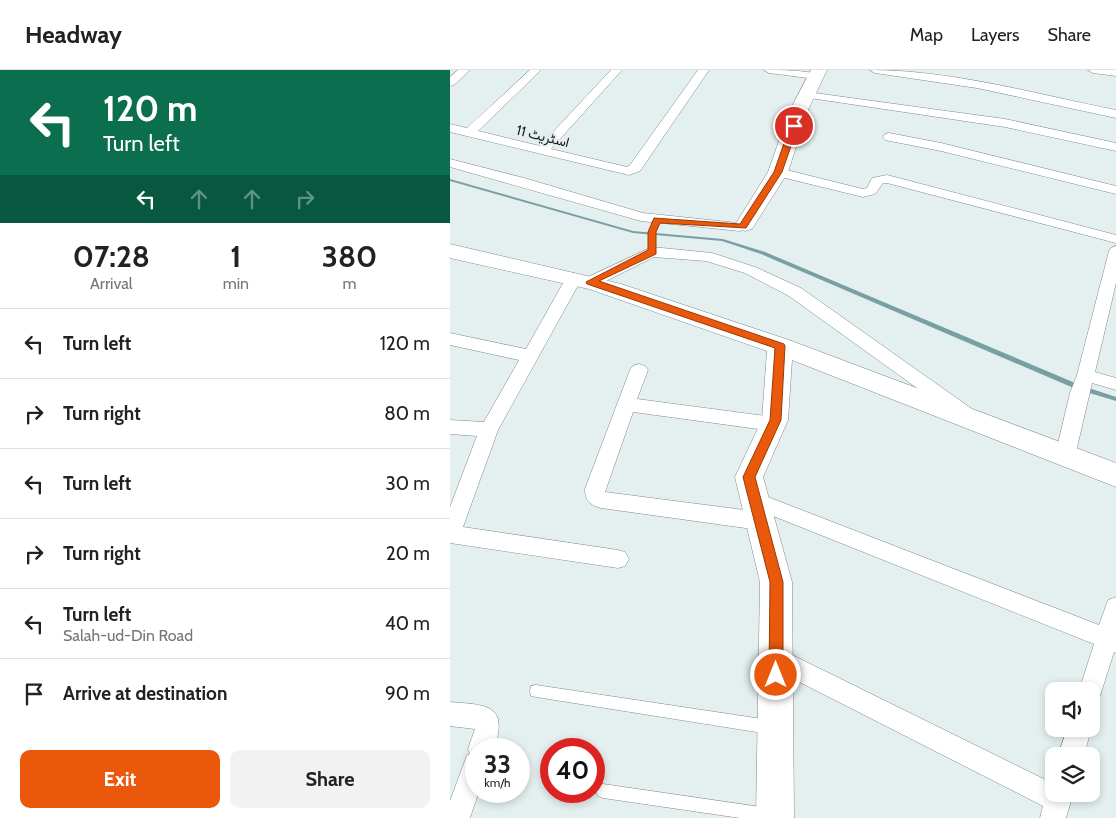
<!DOCTYPE html>
<meta charset="utf-8">
<style>
:root{--surface:#fff;--page:#f2f2f2;--text:#222;--muted:#767676;--line:#e0e0e0;--accent:#ea580c}
body{margin:0;font-family:Cabin,Vazirmatn,sans-serif;background:var(--page);color:var(--text);height:100vh;display:flex;flex-direction:column;font-size:19px;white-space:nowrap}
*{box-sizing:border-box;margin:0}
p{font-size:16px;color:var(--muted)}
.icon{flex:none;width:28px;height:28px;fill:none;stroke:currentColor;stroke-width:2;stroke-linecap:round;stroke-linejoin:round}
.map{position:relative;flex:1;overflow:hidden}
.side{display:flex;flex-direction:column;background:var(--surface);width:450px}
.side>*{flex:none}
.guide{background:#0b6e4f;color:#fff;overflow:hidden}
.controls{position:absolute;left:595px;top:612px;display:grid;gap:10px}
.controls a{display:grid;place-items:center;width:55px;height:55px;border-radius:10px;background:var(--surface);box-shadow:0 2px 8px #0003;font-size:25px}
.speed{position:absolute;left:15px;top:668px;display:flex;gap:10px;font-size:25px;font-weight:700;text-align:center}
.speed>*{display:grid;place-content:center;width:65px;height:65px;border-radius:50%;background:var(--surface);box-shadow:0 2px 8px #0003;line-height:1}
.speed small{font-size:12px;font-weight:400}
.speed .limit{border:8px solid #d22;background:#fff;color:#111}
.pin{position:absolute;display:grid;place-items:center;width:42px;height:42px;color:#fff;margin:-21px;border:2px solid #fff;border-radius:50%;box-shadow:0 1px 5px #0007}
.me{position:absolute;width:55px;margin:-28px;rotate:0deg;stroke-linejoin:round;filter:drop-shadow(0 0 4px #0008)}
.turn{display:flex;align-items:center;gap:18px;height:105px;padding:0 20px;font-size:22px}
.turn .icon{width:65px;height:65px;stroke-width:2.5}
.turn b{display:block;font-size:35px;line-height:42px}
.lanes{display:flex;align-items:center;height:48px;padding:0 20px;background:#0003;justify-content:center;gap:25px;direction:ltr}
.lanes .off{opacity:.35}
.eta{display:flex;justify-content:space-evenly;align-items:center;height:85px;text-align:center}
.eta b{font-size:30px;font-weight:700;line-height:35px}
.action{display:flex;gap:10px;margin-top:auto;padding:10px 20px}
.action a{flex:1;height:58px;border-radius:10px;background:var(--accent);color:#fff;font-size:20px;font-weight:700;line-height:58px;text-align:center}
.action a+a{background:var(--page);color:var(--text)}
ul{padding:0;list-style:none}
li{display:flex;align-items:center;gap:15px;height:70px;padding:0 20px;border-top:1px solid var(--line)}
li div{flex:1}
li b{display:block;font-size:19px}
li em{font-style:normal}
header{display:flex;align-items:center;gap:30px;box-sizing:border-box;height:70px;padding:0 25px;background:var(--surface);border-bottom:1px solid var(--line)}
header strong{font-size:24px}
nav{display:flex;gap:28px;margin-inline-start:auto;font-size:18px}
main{display:flex;flex:1;min-height:0}
.map>svg:first-child{display:block}
.lines{fill:none;stroke-linecap:round;stroke-linejoin:round}
.stream{fill:#78a0a3;fill-rule:evenodd}
.lane-casing{stroke:#808a8b;stroke-width:1}
.street-casing{stroke:#808a8b;stroke-width:1}
.secondary-casing{stroke:#808a8b;stroke-width:1}
.lane{fill:#fff;fill-rule:evenodd}
.street{fill:#fff;fill-rule:evenodd}
.secondary{fill:#fff;fill-rule:evenodd}
.route{fill:#ea580c;stroke:#983908}
.labels{text-anchor:middle;stroke-width:4;stroke-linejoin:round;paint-order:stroke}
.far-street-label{font-size:14px;fill:#151919;stroke:#e4eff0}
</style>
<header>
<strong>Headway</strong>
<nav><a>Map</a><a>Layers</a><a>Share</a></nav>
</header>
<main>
<section class="side">
<div class="guide">
<div class="turn"><svg class="icon" aria-label="left" viewBox="0 0 24 24"><path d="M17 20v-9H6M10 6l-5 5 5 5"/></svg><div><b>120 m</b>Turn left</div></div>
<div class="lanes"><svg class="icon" aria-label="left" viewBox="0 0 24 24"><path d="M17 20v-9H6M10 6l-5 5 5 5"/></svg><svg class="icon off" aria-label="ahead" viewBox="0 0 24 24"><path d="M12 20V5M6 11l6-6 6 6"/></svg><svg class="icon off" aria-label="ahead" viewBox="0 0 24 24"><path d="M12 20V5M6 11l6-6 6 6"/></svg><svg class="icon off" aria-label="right" viewBox="0 0 24 24"><path d="M7 20v-9h11M14 6l5 5-5 5"/></svg></div>
</div>
<div class="eta">
<div><b>07:28</b><p>Arrival</p></div>
<div><b>1</b><p>min</p></div>
<div><b>380</b><p>m</p></div>
</div>
<ul>
<li><svg class="icon" aria-label="left" viewBox="0 0 24 24"><path d="M17 20v-9H6M10 6l-5 5 5 5"/></svg><div><b>Turn left</b></div><em>120 m</em></li>
<li><svg class="icon" aria-label="right" viewBox="0 0 24 24"><path d="M7 20v-9h11M14 6l5 5-5 5"/></svg><div><b>Turn right</b></div><em>80 m</em></li>
<li><svg class="icon" aria-label="left" viewBox="0 0 24 24"><path d="M17 20v-9H6M10 6l-5 5 5 5"/></svg><div><b>Turn left</b></div><em>30 m</em></li>
<li><svg class="icon" aria-label="right" viewBox="0 0 24 24"><path d="M7 20v-9h11M14 6l5 5-5 5"/></svg><div><b>Turn right</b></div><em>20 m</em></li>
<li><svg class="icon" aria-label="left" viewBox="0 0 24 24"><path d="M17 20v-9H6M10 6l-5 5 5 5"/></svg><div><b>Turn left</b><p>Salah-ud-Din Road</p></div><em>40 m</em></li>
<li><svg class="icon" aria-label="arrive" viewBox="0 0 24 24"><path d="M6 21V4h12l-3 4 3 4H6"/></svg><div><b>Arrive at destination</b></div><em>90 m</em></li>
</ul>
<div class="action"><a>Exit</a><a>Share</a></div>
</section>
<div class="map">
<svg width="666" height="748" viewBox="0 0 666 748">
<rect width="100%" height="100%" fill="#e4eff0"/>
<g class="lines">
<!-- stream -->
<polygon class="stream" points="0,109 183,161 273,169 315,182 630,315 666,327 666,331 626,319 311,184 272,171 183,163 0,111"/>
<defs>
<g id="lane">
<polygon points="86,615 319,650 324,652 326,657 324,662 319,664 86,627 81,626 80,621 81,616"/>
<polygon points="153,714 318,738 323,740 325,745 324,748 290,748 153,728 148,726 146,721 148,716"/>
</g>
<g id="street">
<polygon points="8,0 20,0 4,15 0,16 0,7"/>
<polygon points="80,0 91,0 28,61 90,76 161,0 172,0 101,79 177,97 180,95 248,0 259,0 190,101 179,105 0,62 0,54 17,58"/>
<path d="M314,0C327,0 362,0 372,6L366,9L319,3Z"/>
<path d="M420,0C502,0 585,24 666,40V48L527,18L425,3Z"/>
<polygon points="638,0 666,0 666,6 643,3"/>
<polygon points="357,22 555,49 666,73 666,81 555,57 353,27 351,25"/>
<polygon points="439,63 491,73 666,116 666,124 491,81 435,70 433,67 435,64"/>
<polygon points="0,89 74,108 193,143 288,153 295,151 300,152 302,155 300,158 290,161 191,151 0,97"/>
<polygon points="328,98 413,119 417,118 422,108 437,105 666,165 666,173 437,113 433,113 425,124 413,127 323,105 321,102 323,99"/>
<polygon points="666,176 666,213 645,302 666,308 666,320 642,313 625,386 622,391 615,394 608,391 605,386 620,323 627,305 659,181 661,178"/>
<polygon points="202,177 262,183 305,197 351,218 522,339 525,344 522,349 516,351 510,349 339,226 295,203 256,191 204,187 146,216 136,216 133,212 136,208"/>
<polygon points="124,203 129,205 132,208 48,360 13,457 168,480 175,482 179,489 175,496 168,498 0,473 0,437 27,366 0,364 0,350 34,352 69,290 0,275 0,263 76,279 116,208 119,205"/>
<path d="M189,294L195,296L198,300L187,329L323,347L329,349L332,354L329,359L323,361L183,342L155,422L310,442L317,445L320,451L317,457L310,460L151,438C140,435 135,431 135,419L180,300L183,296Z"/>
<polygon points="305,422 649,555 658,530 666,527 666,583 664,582 649,629 641,633 641,621 629,621 644,574 298,436 295,430 298,424"/>
<polygon points="326,577 604,714 604,724 623,724 616,748 590,748 593,736 318,596 314,588 318,580"/>
<path d="M0,632C37,635 59,634 44,679H26V721H29L20,748H0V731L17,685L20,684L18,679L25,659L0,656Z"/>
<polygon points="617,659 641,659 634,686 608,686"/>
</g>
<g id="secondary">
<polygon points="361,0 377,0 358,40 338,102 302,159 295,161 288,159 285,155 318,102 340,40"/>
<polygon points="0,174 171,214 339,270 666,393 666,417 342,290 338,350 313,407 342,512 344,748 306,748 310,512 285,407 312,350 317,281 139,219 0,188"/>
</g>
</defs>
<!-- lane casing -->
<use href="#lane" class="lane-casing"/>
<!-- street casing -->
<use href="#street" class="street-casing"/>
<!-- secondary casing -->
<use href="#secondary" class="secondary-casing"/>
<!-- lane -->
<use href="#lane" class="lane"/>
<!-- street -->
<use href="#street" class="street"/>
<!-- secondary -->
<use href="#secondary" class="secondary"/>
</g>
<!-- route -->
<polygon class="route" points="344,53 348,56 332,102 296,158 210,153 206,162 206,184 149,211 334,274 335,276 331,350 305,407 333,512 333,605 331,610 326,612 321,610 319,605 320,512 293,407 320,350 325,278 137,214 136,212 198,180 198,162 204,148 290,154 324,102 340,56"/>
<g class="labels">
<!-- far-street labels -->
<g class="far-street-label">
<text transform="translate(93 66) rotate(14)" y="5">اسٹریٹ 11</text>
</g>
</g>
</svg>
<div class="controls">
<a><svg class="icon" aria-label="sound" viewBox="0 0 24 24"><path d="M4 9h4l5-4v14l-5-4H4zM17 9q2 3 0 6"/></svg></a>
<a><svg class="icon" aria-label="layers" viewBox="0 0 24 24"><path d="M12 4l9 5-9 5-9-5zM3 14l9 5 9-5"/></svg></a>
</div>
<div class="speed"><div>33<small>km/h</small></div><div class="limit">40</div></div>
<div class="pin" style="left:344px;top:56px;background:#d93025"><svg class="icon" aria-label="arrive" viewBox="0 0 24 24"><path d="M6 21V4h12l-3 4 3 4H6"/></svg></div>
<svg class="me" style="left:326px;top:605px" viewBox="-20 -20 40 40"><circle r="17" fill="#ea580c" stroke="#fff" stroke-width="3"/><path d="M0-11L8 9 0 5-8 9z" fill="#fff"/></svg>
</div>
</main>
